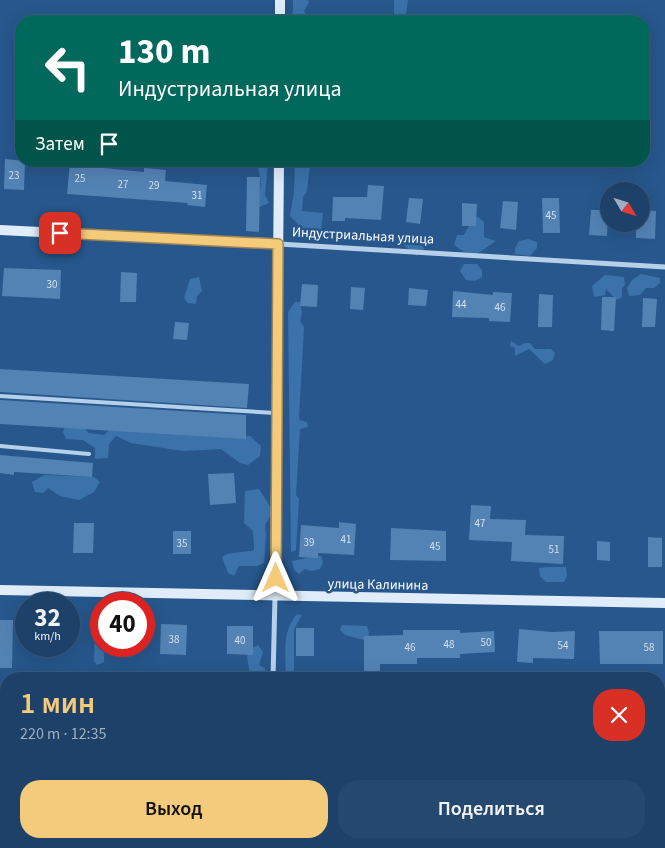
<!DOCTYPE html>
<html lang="ru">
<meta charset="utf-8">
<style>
:root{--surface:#1d4169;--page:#25486f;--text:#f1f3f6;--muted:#a0afc0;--line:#3b5a7d;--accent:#f3cb7b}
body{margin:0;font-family:"Source Sans 3",sans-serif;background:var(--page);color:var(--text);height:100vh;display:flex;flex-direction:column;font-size:19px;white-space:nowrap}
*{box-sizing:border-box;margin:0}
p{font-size:16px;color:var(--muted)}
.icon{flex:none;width:28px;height:28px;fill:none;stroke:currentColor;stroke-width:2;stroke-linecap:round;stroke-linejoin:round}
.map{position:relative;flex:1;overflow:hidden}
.details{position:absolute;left:0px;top:672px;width:665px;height:176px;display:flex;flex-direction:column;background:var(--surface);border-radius:20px 20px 0 0;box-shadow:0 5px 20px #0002,0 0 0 1px var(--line)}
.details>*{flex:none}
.banner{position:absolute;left:15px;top:15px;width:635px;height:152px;border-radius:20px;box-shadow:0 5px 20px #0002,0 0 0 1px var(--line);background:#00695c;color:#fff;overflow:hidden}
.needle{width:32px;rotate:128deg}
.fabs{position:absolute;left:600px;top:182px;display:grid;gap:10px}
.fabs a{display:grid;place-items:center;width:50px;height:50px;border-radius:50%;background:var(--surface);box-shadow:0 5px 20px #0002,0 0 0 1px var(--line);font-size:25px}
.speed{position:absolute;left:15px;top:592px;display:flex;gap:10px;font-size:25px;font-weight:700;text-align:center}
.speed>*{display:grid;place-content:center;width:65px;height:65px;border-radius:50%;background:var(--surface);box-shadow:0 5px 20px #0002,0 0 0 1px var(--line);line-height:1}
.speed small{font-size:12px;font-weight:400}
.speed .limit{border:8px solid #d22;background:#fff;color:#111}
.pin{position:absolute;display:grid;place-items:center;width:42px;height:42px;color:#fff;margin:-21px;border-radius:10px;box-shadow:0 2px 8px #0006}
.me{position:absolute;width:55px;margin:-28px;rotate:0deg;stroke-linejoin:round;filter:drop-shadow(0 0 4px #0008)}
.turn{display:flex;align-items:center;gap:18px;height:105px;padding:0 20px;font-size:22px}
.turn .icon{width:65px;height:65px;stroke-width:2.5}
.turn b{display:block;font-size:35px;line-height:42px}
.then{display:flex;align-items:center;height:48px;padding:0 20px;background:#0003;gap:10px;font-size:19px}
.round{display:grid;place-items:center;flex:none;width:52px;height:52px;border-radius:20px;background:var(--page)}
.summary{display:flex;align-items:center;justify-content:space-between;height:85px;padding:0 20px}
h1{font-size:30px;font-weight:600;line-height:38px;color:var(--accent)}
.primary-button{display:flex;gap:10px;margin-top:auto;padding:10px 20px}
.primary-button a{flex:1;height:58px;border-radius:20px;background:var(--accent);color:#111;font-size:20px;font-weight:600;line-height:58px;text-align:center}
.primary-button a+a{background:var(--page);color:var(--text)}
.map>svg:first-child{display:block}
.green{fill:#3b72a9}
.building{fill:#5383b5}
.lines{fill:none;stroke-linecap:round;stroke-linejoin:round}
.lane{stroke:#b6d0ea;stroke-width:4}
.street{stroke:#b6d0ea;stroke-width:5}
.secondary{stroke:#e0ecf9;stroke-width:10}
.route-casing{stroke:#9e8450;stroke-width:12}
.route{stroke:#f3cb7b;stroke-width:9}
.labels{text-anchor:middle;stroke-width:5;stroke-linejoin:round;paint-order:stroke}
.number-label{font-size:11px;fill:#d4e0ec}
.street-label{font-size:14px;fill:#fff;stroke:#27578c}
</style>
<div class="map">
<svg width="665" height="848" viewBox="0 0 665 848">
<rect width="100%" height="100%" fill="#27578c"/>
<!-- green -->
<g class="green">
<polygon points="293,0 308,0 309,2 304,11 307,16 305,21 290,20 293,11"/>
<polygon points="394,0 408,0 405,21 394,21"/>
<path d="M257,161H268L265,195L269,203L257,208L256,203C264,183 260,180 257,161Z"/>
<polygon points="295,161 303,161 310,165 307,191 303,197 302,211 323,213 321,231 302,228 290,216 294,192"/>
<polygon points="478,217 484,222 484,237 496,241 477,254 464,252 454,245 457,235 464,235 473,219"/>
<polygon points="420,234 426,238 425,248 417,256 401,243 412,235"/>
<polygon points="528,239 537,242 537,248 530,256 515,254 515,248 519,241"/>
<polygon points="464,264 477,264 482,270 482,277 475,281 466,280 460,271"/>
<polygon points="641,274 660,278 660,283 654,288 646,288 640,295 629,296 627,288 632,280"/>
<polygon points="605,275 624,277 625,285 622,288 622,297 617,300 606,289 605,295 594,297 592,286"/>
<polygon points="199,277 202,291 197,296 196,304 188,303 184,298 190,279"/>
<polygon points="295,302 300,302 302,313 300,321 304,327 299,417 300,420 307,422 308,427 300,429 296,495 299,499 296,550 291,552 288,312"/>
<polygon points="511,341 519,346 525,343 530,343 535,349 551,349 555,353 553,360 545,364 529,349 515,356 515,348 510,346"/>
<polygon points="66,423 81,425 89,433 104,435 112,427 250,436 261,446 260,456 248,465 240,463 221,449 183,451 131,443 116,436 109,444 108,458 95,459 95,448 83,440 66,439 63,432"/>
<polygon points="44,475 94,477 100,482 94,492 79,500 60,496 48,488 43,493 35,492 32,482"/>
<path d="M259,489L273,511L265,525L266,535L264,563L257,566H239L234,576L228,573L222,557C230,551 244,553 254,550L253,531L244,523L245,491Z"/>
<polygon points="315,556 321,556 323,562 320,569 311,571 305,569 299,574 294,570 292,561"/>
<polygon points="547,567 566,567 567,576 564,582 546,582 540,576 539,568"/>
<path d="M297,614L302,615L294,629V675L297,679H286C286,657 281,632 297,614Z"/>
<polygon points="98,619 101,621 101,646 104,646 104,662 97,665 94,661 95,623"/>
<polygon points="342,625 367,626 369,633 367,641 345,635 340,630"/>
<polygon points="258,645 263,652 259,665 265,668 265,672 261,679 251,679 247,657 249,649"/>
</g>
<!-- building -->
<g class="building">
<polygon points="5,159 25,161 24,190 4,189"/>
<polygon points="70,161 94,163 93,167 144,172 144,168 166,170 165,181 207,185 205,207 187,205 188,203 67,194"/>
<polygon points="247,177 260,177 259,232 246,231"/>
<polygon points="368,185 384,186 381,220 345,218 345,221 332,221 333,197 367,197"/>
<polygon points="409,198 423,199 420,224 406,222"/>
<polygon points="542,198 559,198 560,233 543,233"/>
<polygon points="503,201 518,202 516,230 500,228"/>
<polygon points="462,203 477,204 476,226 462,226"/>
<polygon points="591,210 608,210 607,236 589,235"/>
<polygon points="641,210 656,211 655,239 636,238 636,224 641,224"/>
<polygon points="4,268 61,270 60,299 2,296"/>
<polygon points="121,272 137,273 136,302 120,302"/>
<polygon points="302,284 318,285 317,307 300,306"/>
<polygon points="351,287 365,288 363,310 350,309"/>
<polygon points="409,288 428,290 426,306 408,305"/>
<polygon points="453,291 493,295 493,292 512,293 510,322 489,321 489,318 452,317"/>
<polygon points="539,294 553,295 552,327 538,327"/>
<polygon points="602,297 616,297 614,331 601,330"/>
<polygon points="643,298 657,299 655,327 642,327"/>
<polygon points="175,322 189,323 187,340 173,339"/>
<polygon points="0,369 249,384 247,408 0,392"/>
<polygon points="0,400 246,415 246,439 0,424"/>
<polygon points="0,455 93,463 92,477 14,472 14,475 0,473"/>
<polygon points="234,473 236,503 210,505 208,474"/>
<polygon points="471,505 491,506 490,519 526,520 525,535 564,536 563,564 511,561 512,542 469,540"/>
<polygon points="339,522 356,524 354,555 318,553 318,558 299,557 301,525 339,528"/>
<polygon points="74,523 94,523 93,553 73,553"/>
<polygon points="391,528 446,531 446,561 390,560"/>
<rect x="173" y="531" width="18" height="23"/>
<polygon points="648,537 662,538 662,567 648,567"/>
<polygon points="597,541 610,542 610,561 597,560"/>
<polygon points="0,620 13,620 12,668 0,668"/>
<polygon points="161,624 187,625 186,655 160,654"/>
<polygon points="227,626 253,626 253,655 227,654"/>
<rect x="296" y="628" width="18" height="28"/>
<polygon points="519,629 552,632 575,631 574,659 533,658 533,663 517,662"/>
<polygon points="403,630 460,630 460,633 494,631 495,652 460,654 460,658 417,658 417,664 380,664 380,675 364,675 364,636 403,635"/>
<polygon points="599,631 663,631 663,664 600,664"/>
</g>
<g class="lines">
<!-- lane -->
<g class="lane">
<polyline points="0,396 275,413"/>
<polyline points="0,446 89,454"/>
</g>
<!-- street -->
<g class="street">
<polyline points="279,244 665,267"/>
<polyline points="273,679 275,596"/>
<polyline points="267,848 267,842"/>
</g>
<!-- secondary -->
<g class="secondary">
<polyline points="280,21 280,0"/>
<polyline points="0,230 279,244"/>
<polyline points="0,590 665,603"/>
<polyline points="275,596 279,161"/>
</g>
</g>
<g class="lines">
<defs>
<polyline id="route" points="60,233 278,244 276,578"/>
</defs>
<!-- route casing -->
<use href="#route" class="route-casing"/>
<!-- route -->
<use href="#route" class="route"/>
</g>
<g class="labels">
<!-- number labels -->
<g class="number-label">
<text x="14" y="179">23</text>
<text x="80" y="182">25</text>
<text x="123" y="188">27</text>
<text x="154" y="189">29</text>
<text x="197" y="199">31</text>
<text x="551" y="219">45</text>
<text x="52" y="288">30</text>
<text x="461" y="308">44</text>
<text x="500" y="311">46</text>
<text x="480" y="527">47</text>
<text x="346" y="543">41</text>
<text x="309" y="546">39</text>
<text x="182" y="547">35</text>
<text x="435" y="550">45</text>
<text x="554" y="553">51</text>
<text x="174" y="643">38</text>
<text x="240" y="644">40</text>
<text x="486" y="646">50</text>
<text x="449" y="648">48</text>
<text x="563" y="649">54</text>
<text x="410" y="651">46</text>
<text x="649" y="651">58</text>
</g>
<!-- street labels -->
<g class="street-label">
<text transform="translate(363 235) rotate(3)" y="5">Индустриальная улица</text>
<text transform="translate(378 584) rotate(1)" y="5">улица Калинина</text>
</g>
</g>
</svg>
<div class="fabs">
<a><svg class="needle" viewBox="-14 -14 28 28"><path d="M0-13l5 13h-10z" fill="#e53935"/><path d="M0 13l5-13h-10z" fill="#a0afc0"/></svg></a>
</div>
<div class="speed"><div>32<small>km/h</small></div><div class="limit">40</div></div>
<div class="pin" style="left:60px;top:233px;background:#d93025"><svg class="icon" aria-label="arrive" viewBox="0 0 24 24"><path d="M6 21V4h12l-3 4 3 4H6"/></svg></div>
<svg class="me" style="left:276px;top:578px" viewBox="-20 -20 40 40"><path d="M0-17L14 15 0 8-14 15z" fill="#f3cb7b" stroke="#fff" stroke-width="4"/></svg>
<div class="banner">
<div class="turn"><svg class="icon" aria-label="left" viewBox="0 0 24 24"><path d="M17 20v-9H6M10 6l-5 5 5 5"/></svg><div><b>130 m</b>Индустриальная улица</div></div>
<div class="then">Затем<svg class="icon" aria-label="arrive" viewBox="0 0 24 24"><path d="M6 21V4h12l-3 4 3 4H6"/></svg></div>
</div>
<section class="details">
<div class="summary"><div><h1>1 мин</h1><p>220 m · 12:35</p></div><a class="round" style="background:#d93025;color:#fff"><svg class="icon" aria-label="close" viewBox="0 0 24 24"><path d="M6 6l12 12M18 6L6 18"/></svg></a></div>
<div class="primary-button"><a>Выход</a><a>Поделиться</a></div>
</section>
</div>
